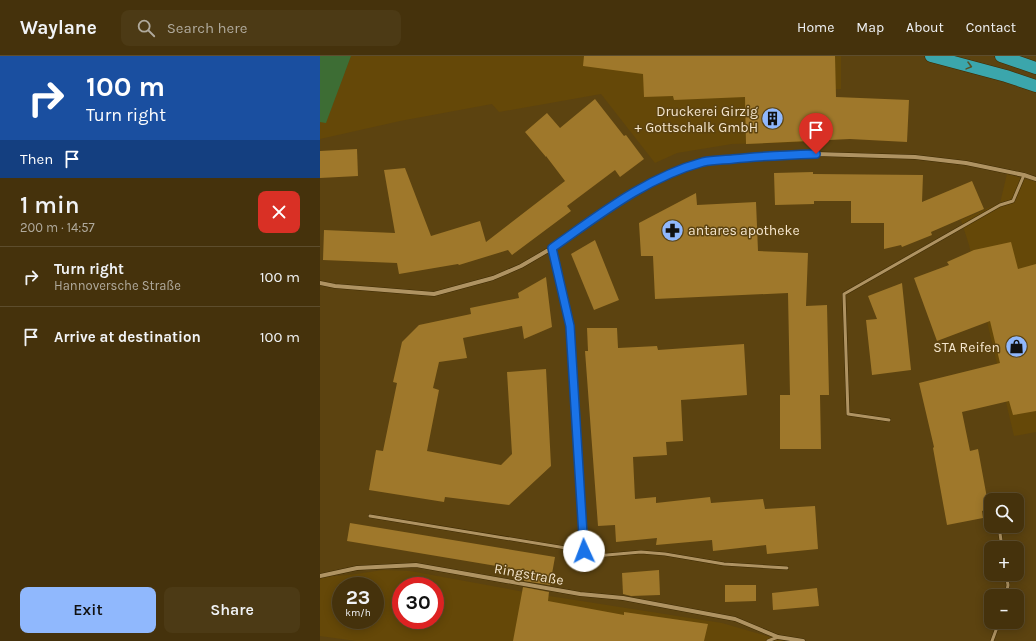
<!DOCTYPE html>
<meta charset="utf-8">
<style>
:root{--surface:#45320c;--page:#4c3a15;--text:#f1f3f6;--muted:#b0aa9d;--line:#5d4d2d;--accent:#90b8fd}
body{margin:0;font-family:Karla,sans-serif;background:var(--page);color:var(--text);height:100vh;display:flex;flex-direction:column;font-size:15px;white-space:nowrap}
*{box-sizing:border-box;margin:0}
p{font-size:13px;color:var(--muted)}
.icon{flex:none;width:22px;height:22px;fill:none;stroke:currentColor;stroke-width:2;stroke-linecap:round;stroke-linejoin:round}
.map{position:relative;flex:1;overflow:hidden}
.panel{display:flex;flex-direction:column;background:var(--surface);width:320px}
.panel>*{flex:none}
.guide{background:#1a4fa0;color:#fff;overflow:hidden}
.controls{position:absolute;left:664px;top:437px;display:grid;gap:8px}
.controls a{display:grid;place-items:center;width:40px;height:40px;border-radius:8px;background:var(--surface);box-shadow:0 2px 10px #0003,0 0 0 1px var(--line);font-size:20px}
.speed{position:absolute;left:12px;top:521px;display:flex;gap:8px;font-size:20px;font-weight:700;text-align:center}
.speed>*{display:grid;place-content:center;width:52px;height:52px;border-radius:50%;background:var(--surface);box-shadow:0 2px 10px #0003,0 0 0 1px var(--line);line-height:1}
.speed small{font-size:10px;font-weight:400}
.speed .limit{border:6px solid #d22;background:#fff;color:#111}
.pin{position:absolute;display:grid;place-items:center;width:34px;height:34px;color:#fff;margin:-41px -17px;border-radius:50% 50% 50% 0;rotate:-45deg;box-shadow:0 0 4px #0007}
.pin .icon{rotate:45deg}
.me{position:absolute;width:44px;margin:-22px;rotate:358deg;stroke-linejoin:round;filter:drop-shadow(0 0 3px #0008)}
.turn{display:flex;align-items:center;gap:14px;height:84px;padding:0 20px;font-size:18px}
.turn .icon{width:52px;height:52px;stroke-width:2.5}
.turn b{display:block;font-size:28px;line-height:34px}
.then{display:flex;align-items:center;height:38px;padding:0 20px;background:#0003;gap:8px;font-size:15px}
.round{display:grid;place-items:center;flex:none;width:42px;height:42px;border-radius:8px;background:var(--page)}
.headline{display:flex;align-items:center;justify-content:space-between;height:68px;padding:0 20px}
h1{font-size:24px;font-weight:600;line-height:30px}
.button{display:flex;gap:8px;margin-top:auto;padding:8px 20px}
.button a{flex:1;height:46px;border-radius:8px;background:var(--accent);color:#111;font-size:16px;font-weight:600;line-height:46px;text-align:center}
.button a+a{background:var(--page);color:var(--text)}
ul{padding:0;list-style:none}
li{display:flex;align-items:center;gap:12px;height:60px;padding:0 20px;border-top:1px solid var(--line)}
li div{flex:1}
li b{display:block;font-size:15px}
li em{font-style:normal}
header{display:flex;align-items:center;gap:24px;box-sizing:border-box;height:56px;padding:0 20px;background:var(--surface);border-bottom:1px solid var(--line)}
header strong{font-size:19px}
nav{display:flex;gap:22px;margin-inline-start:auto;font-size:14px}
.search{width:280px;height:36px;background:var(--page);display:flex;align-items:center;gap:10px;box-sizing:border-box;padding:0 14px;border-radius:8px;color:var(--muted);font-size:15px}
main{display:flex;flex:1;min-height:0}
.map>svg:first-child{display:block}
.built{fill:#654808;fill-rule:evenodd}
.green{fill:#3d6d34}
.building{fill:#9f782b}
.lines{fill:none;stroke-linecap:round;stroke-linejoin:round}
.lane-casing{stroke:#3d2a03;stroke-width:4}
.street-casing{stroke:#3d2a03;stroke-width:5}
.highway-casing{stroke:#3d2a03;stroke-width:13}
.lane{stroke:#af9362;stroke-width:3}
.street{stroke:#af9362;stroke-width:4}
.highway{stroke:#3ba6ac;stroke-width:12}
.oneway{stroke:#575227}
.route-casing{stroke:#114b97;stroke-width:10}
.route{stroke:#1a73e8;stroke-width:7}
.labels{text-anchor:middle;stroke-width:3;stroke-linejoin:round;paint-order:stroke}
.poi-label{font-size:14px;fill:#f5e6cd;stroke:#5c4310;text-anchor:end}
.street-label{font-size:14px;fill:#f5e6cd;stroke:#5c4310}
</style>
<header>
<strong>Waylane</strong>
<div class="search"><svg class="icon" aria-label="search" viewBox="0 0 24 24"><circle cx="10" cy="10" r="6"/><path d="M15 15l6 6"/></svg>Search here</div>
<nav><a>Home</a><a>Map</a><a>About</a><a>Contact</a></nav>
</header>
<main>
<section class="panel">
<div class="guide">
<div class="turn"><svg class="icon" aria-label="right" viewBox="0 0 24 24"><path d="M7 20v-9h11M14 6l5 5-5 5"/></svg><div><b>100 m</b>Turn right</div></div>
<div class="then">Then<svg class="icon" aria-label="arrive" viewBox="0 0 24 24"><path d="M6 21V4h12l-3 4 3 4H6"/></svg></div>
</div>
<div class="headline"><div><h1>1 min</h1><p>200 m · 14:57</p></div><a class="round" style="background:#d93025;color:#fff"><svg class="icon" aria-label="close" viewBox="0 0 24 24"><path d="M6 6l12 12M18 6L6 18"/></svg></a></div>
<ul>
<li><svg class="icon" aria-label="right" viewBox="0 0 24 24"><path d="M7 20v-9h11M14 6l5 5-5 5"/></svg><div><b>Turn right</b><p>Hannoversche Straße</p></div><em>100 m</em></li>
<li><svg class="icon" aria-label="arrive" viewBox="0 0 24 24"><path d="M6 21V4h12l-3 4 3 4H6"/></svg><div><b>Arrive at destination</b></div><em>100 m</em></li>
</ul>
<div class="button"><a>Exit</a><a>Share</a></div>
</section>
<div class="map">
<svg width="716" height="585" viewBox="0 0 716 585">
<rect width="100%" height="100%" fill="#5c4310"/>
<!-- built -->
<g class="built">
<polygon points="31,0 521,0 521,33 482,35 485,86 412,88 357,97 335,107 281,38 179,56 172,48 80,65 0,83 0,66 6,66"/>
<polygon points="687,118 716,126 716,376 694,380 649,189 641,164 680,147"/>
<path d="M63,514L90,515L210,537L402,567L457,583L467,585H36L0,580V521L29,519ZM21,530H55V564H21ZM81,530H115V564H81Z"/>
</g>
<!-- green -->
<polygon class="green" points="0,0 31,0 6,67 0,66"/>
<!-- building -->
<g class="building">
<polygon points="264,0 515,0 516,41 589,44 587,86 530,83 426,88 425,41 354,44 353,40 324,41 323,18 263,10"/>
<polygon points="275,43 304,80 306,79 324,103 300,121 295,114 247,150 251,155 192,199 188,194 139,209 138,208 79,218 77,207 3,204 4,174 75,177 64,114 85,112 111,180 160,165 166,186 245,125 226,100 226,101 205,76 227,57 240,72"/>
<polygon points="37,93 38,120 0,122 0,95"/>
<polygon points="493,116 493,118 603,119 602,146 652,125 664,153 611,176 612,179 582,191 581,189 564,193 564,167 531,167 531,145 494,145 494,148 455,149 454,117"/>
<polygon points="376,137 377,149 436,146 438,195 488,197 486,250 507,249 509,339 500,339 501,393 460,393 460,339 470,339 468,237 335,243 333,200 321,200 319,167"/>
<polygon points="275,184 299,244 274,254 251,198"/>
<polygon points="691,186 698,213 716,208 716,355 693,359 689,345 642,356 650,395 658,393 669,453 662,455 663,462 627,469 613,392 614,391 599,327 680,307 670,265 617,285 594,222 629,209 627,206 654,194"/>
<polygon points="226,221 232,271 204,283 202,270 143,282 147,302 119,306 113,332 119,334 107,395 181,409 192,398 187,316 226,313 231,410 189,449 125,441 124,446 49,434 56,394 63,395 77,327 73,326 82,286 99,269 151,258 150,252 199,242 198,237"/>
<polygon points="582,227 591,314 552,319 546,264 557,263 548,240"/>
<polygon points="267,272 297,272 298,292 337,290 338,294 424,288 427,339 361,344 363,385 346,386 347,399 313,401 315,443 336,441 336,447 390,441 391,447 443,443 445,453 495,450 498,493 447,498 446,489 393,495 392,484 336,489 337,482 296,486 295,469 278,470 265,295 268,295"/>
<polygon points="30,467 235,501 230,529 204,525 206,515 27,485"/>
<polygon points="339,514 340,539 311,540 303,538 302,517"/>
<polygon points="405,529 436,529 436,545 405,546"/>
<polygon points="203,531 229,536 228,545 304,559 304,556 388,568 384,585 193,585"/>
<polygon points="497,532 499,550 453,554 452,537"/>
</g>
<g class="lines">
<defs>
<g id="lane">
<polyline points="569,364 528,358 524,238 680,149 693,145 704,119"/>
<polyline points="50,460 264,495"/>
<polyline points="679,470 682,492"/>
<polyline points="264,501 321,496 345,498 404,508 467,512"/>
<polyline points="686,518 688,529 686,540"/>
<polyline points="448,585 458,581"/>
<polyline points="672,585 679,566"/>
</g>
<g id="street">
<polyline points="232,192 250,270 264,479 263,508"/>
<polyline points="0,227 15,230 114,238 173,222 201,210 232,192 291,151 339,122 384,106 437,101 496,98 595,101 646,107 704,119 716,123"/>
<polyline points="0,520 37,512 96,509 260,538 303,542 415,563 458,581 483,585"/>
</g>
<g id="highway">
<polyline points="611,0 686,20 716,30"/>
<polyline points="681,0 716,12"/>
</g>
</defs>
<!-- lane casing -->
<use href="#lane" class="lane-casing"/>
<!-- street casing -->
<use href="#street" class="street-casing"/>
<!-- highway casing -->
<use href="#highway" class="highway-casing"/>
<!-- lane -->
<use href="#lane" class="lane"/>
<!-- street -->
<use href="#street" class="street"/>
<!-- highway -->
<use href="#highway" class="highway"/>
</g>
<!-- one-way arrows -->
<defs><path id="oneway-chevron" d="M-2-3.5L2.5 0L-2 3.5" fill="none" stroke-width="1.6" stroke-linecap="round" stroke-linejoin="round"/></defs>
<use class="oneway" href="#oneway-chevron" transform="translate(649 10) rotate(15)"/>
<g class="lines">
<defs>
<path id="route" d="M264,495L250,270L232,192C279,159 327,121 383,106C393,104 404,104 413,103C441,100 468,99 496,98"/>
</defs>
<!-- route casing -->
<use href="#route" class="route-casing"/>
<!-- route -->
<use href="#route" class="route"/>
</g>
<!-- icons -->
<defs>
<symbol id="building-disc" viewBox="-11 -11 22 22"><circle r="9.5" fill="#90b8fd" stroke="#5c4310"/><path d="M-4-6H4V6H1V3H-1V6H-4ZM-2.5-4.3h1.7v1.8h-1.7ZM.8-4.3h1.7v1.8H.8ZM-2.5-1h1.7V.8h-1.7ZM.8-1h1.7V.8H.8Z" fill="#111"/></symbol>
<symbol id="pharmacy-disc" viewBox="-11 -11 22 22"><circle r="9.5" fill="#90b8fd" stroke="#5c4310"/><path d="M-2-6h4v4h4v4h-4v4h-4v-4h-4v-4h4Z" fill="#111"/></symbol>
<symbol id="shop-disc" viewBox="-11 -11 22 22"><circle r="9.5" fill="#90b8fd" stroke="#5c4310"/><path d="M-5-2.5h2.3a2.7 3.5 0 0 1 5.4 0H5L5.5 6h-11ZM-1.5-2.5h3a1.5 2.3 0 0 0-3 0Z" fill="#111"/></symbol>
</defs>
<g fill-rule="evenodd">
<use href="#building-disc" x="440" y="50" width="25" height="25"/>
<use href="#pharmacy-disc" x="340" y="162" width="25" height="25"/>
<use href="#shop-disc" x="684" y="278" width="25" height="25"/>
</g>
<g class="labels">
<!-- poi labels -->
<g class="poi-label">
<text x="438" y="60">Druckerei Girzig<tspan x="438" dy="16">+ Gottschalk GmbH</tspan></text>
<text x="368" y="179" text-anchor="start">antares apotheke</text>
<text x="680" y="296">STA Reifen</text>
</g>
<!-- street labels -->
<g class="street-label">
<text transform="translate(209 518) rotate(10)" y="5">Ringstraße</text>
</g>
</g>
</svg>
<div class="controls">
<a><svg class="icon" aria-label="search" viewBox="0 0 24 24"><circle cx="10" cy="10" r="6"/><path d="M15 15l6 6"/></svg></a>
<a>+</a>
<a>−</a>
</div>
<div class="speed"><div>23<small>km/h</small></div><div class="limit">30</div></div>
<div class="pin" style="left:496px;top:98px;background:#d93025"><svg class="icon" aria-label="arrive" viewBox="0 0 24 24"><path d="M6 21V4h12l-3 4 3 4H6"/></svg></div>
<svg class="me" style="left:264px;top:495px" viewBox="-20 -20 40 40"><circle r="19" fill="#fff"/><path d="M0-13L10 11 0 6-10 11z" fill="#1a73e8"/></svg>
</div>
</main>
